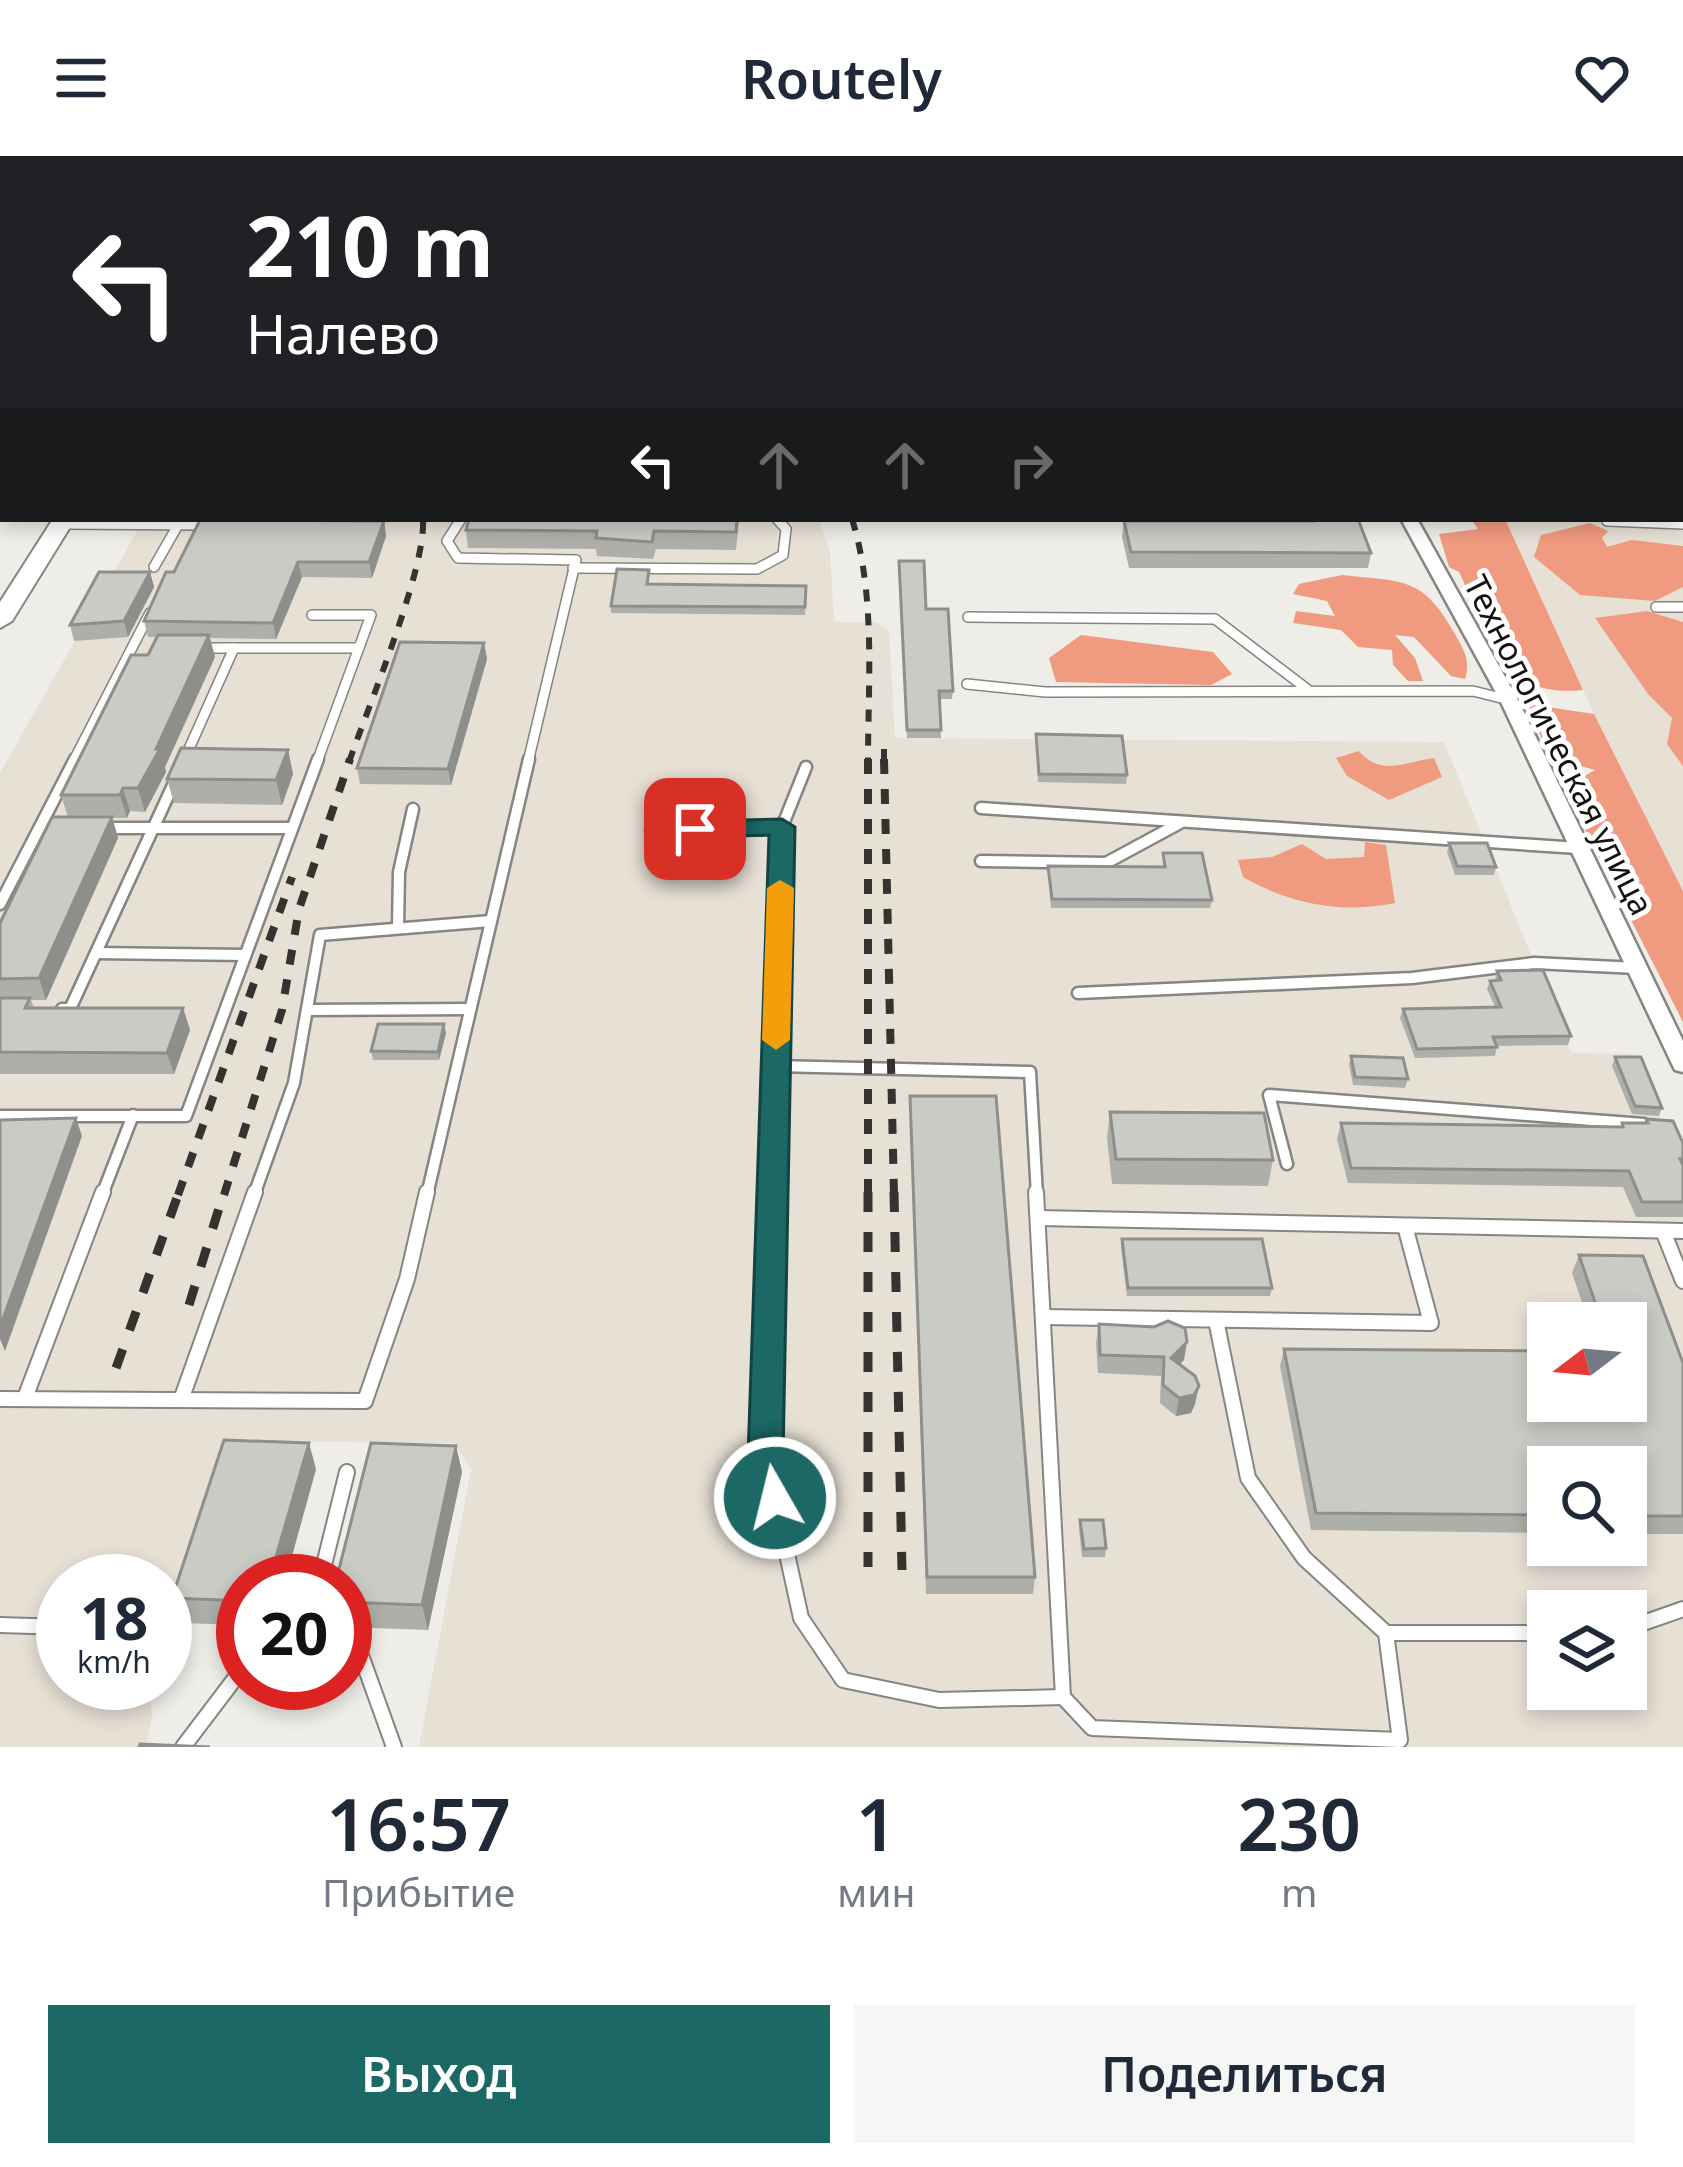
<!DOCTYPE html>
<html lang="ru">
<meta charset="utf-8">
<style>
:root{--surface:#fff;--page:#f6f6f7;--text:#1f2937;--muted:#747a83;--accent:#1b6864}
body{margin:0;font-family:"Noto Sans",sans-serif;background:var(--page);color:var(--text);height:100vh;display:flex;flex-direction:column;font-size:45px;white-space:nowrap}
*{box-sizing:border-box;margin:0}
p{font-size:39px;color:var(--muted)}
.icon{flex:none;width:66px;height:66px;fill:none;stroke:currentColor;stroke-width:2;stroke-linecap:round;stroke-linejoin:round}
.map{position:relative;height:1591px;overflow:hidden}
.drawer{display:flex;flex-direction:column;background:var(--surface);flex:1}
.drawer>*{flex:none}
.guide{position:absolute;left:0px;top:0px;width:1683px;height:366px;box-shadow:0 6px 18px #0003;background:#202124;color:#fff;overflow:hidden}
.needle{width:78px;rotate:254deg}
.buttons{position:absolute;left:1527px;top:1146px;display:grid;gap:24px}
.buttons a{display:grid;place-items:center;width:120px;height:120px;border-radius:0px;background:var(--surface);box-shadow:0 6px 18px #0003;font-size:60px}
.speed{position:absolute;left:36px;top:1398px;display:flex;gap:24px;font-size:60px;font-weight:700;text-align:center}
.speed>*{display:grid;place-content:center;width:156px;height:156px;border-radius:50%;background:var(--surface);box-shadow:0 6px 18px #0003;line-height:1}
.speed small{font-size:30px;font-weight:400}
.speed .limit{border:18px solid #d22;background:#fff;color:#111}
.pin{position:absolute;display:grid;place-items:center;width:102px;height:102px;color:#fff;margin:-51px;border-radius:24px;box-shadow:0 6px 18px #0006}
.me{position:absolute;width:132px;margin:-66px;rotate:352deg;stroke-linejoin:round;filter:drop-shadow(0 0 9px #0008)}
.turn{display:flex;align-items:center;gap:42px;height:252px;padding:0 48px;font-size:54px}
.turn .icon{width:156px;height:156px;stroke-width:2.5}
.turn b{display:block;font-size:84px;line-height:102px}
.lanes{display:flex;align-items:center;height:114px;padding:0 48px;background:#0003;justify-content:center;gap:60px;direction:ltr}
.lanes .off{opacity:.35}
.eta{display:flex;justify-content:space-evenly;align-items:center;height:204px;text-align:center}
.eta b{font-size:72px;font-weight:600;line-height:84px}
.cta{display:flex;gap:24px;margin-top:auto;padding:24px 48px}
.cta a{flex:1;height:138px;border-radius:0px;background:var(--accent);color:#fff;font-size:48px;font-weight:600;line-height:138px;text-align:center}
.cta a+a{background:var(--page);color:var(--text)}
header{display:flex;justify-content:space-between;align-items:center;height:156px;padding:0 48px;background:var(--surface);font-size:54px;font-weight:600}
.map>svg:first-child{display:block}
.built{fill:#e7e0d5;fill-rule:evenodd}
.forest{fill:#f09a7f}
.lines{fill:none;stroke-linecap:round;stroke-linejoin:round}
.lane-far3-casing{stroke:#878581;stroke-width:9}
.lane-far2-casing{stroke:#878581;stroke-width:12}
.lane-far1-casing{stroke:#878581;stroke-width:15}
.lane-casing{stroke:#878581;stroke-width:18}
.street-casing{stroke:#878581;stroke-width:5}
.secondary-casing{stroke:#878581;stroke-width:4}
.lane-far3{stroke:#fff;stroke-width:6}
.lane-far2{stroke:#fff;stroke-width:9}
.lane-far1{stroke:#fff;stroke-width:10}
.lane{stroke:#fff;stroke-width:14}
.street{fill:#fff;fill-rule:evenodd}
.secondary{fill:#fff;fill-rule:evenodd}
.rail-far3{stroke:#343330;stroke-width:4.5;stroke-dasharray:9 9;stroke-linecap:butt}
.rail-far2{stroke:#343330;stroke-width:6;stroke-dasharray:12 12;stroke-linecap:butt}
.rail-far1{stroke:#343330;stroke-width:8;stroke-dasharray:15 15;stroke-linecap:butt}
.rail{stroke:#343330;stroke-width:9;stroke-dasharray:20 20;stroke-linecap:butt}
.wall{fill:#afafaa}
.shaded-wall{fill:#8e8e8b}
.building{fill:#cbcbc6;stroke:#8e8e8b;stroke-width:3}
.route{fill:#1b6864;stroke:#124441;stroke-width:3}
.slow{fill:#f59e0b}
.labels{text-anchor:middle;stroke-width:10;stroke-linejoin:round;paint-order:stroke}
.street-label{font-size:33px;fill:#131210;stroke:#fff}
</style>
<header><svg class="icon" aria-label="menu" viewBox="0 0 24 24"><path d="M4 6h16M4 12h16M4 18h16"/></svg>Routely<svg class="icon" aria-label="heart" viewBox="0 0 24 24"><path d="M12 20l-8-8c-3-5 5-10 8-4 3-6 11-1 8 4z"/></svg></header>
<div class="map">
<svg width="1683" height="1591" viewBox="0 0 1683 1591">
<rect width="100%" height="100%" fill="#efede8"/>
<!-- built -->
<g class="built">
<polygon points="1281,0 1683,0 1683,735 1594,558 1505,363 1680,363 1680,3"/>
<path d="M144,363H819L830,395L834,466H876L889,475L895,582L1444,586L1571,897L1633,898L1683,1016V1591H419L471,1313L454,1287L226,1285L176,1460L165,1478V1425H63V1527H149L152,1559L146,1591H0V617ZM1548,1167H1626V1245H1548ZM1548,1311H1626V1389H1548ZM1548,1455H1626V1533H1548Z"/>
</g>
<!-- forest -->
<g class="forest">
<path d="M1471,363H1505L1583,534C1499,543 1490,480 1459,416L1449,411L1439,378L1478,373Z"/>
<polygon points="1590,367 1608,375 1602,382 1607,391 1632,384 1683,390 1683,431 1655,445 1580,439 1534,401 1541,379"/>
<path d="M1342,419C1405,426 1422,420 1455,478C1464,494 1471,505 1465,523L1451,520L1414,481L1395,479L1415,502L1423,525H1408L1393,509L1392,494L1358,491L1341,474L1293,467L1296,455L1335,460L1327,445L1293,438L1299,428Z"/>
<polygon points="1647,455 1683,466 1683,610 1667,588 1672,562 1648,538 1595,462"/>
<polygon points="1081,479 1213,496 1232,518 1211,529 1056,526 1049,502"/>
<polygon points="1528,548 1594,558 1683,735 1683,866 1564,632 1595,614 1549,601"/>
<path d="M1359,595C1381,621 1404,606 1434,602L1442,621L1389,644L1347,620L1336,602Z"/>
<path d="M1365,686L1386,689L1395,747C1342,758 1290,748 1243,721L1238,704L1272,701L1302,688L1326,703L1364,701Z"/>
</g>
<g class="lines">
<defs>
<g id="lane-far3">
<polyline points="404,0 408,3"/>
<polyline points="948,0 952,3"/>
<polyline points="964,3 973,0"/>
</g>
<g id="lane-far2">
<polyline points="0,342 3,338"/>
<polyline points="461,363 447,385 458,402 576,404 528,606"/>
<polyline points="1607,365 1683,368"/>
<polyline points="61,368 208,369"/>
<polyline points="154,411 178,369"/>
<polyline points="573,412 757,413 783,399 786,373 777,363"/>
<polyline points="1656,451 1683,451"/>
<polyline points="312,459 371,459 317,606"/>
<polyline points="968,461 1215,463 1307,533"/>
<polyline points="201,492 359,492"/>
<polyline points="967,528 1045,536 1473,535 1509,544"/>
<polyline points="184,604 234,492"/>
<polyline points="73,606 150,457"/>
</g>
<g id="lane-far1">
<polyline points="981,652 1578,692"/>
<polyline points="103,672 292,672"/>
<polyline points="651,674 782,671"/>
<polyline points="981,705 1106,707 1180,667"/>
<polyline points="0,748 75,603"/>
<polyline points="398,772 399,716 413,653"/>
<polyline points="96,797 245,799"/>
<polyline points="1078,837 1412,822 1534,807 1637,812"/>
<polyline points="62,853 70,853 174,627"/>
<polyline points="307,854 470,853"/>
<polyline points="775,910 1030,916 1037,1039"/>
<polyline points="0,960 186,960 318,603"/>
<polyline points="1287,1008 1269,939 1644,968"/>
<polyline points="102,1039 133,959"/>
<polyline points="254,1039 294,927 320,779 491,765"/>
<polyline points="427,1039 529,603"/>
<polyline points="773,1039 782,671 806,611"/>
</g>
<g id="lane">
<polyline points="773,1036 766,1302 801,1462 843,1524 939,1544 1063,1541"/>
<polyline points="1036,1036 1063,1541 1092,1572 1400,1584 1386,1477 1304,1402 1248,1322 1216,1164"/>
<polyline points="1038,1062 1683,1075"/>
<polyline points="1663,1075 1683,1125"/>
<polyline points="1043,1161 1431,1167 1405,1070"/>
<polyline points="25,1242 103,1036"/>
<polyline points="0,1243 365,1245 407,1123 427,1036"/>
<polyline points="181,1244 255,1036"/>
<polyline points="320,1425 347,1316"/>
<polyline points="0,1469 63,1471"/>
<polyline points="1626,1473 1683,1453"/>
<polyline points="1386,1477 1548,1477"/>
<polyline points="345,1502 362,1502 394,1591"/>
<polyline points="183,1591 243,1512"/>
</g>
<g id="street">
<polygon points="1259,0 1271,0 1272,3 1260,3"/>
<polygon points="1401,363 1417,363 1518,544 1683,885 1683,916 1675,914 1672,908 1500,544"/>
</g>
<polygon id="secondary" points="53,363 75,363 12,465 0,472 0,446"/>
</defs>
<!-- lane-far3 casing -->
<use href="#lane-far3" class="lane-far3-casing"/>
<!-- lane-far2 casing -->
<use href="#lane-far2" class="lane-far2-casing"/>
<!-- lane-far1 casing -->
<use href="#lane-far1" class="lane-far1-casing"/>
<!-- lane casing -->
<use href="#lane" class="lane-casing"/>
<!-- street casing -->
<use href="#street" class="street-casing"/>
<!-- secondary casing -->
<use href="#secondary" class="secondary-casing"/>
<!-- lane-far3 -->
<use href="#lane-far3" class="lane-far3"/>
<!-- lane-far2 -->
<use href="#lane-far2" class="lane-far2"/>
<!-- lane-far1 -->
<use href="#lane-far1" class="lane-far1"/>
<!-- lane -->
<use href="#lane" class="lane"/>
<!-- street -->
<use href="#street" class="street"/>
<!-- secondary -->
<use href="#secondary" class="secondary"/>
<!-- rail-far3 -->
<g class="rail-far3">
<polyline points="40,3 46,0"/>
<polyline points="197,3 201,0"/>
<polyline points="664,3 669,0"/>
</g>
<!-- rail-far2 -->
<g class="rail-far2">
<path d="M852,363C876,440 868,526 868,606"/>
<polyline points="884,593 884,606"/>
<path d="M349,606C368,551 426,414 423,363"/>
</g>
<!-- rail-far1 -->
<g class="rail-far1">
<polyline points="868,603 868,1039"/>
<polyline points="884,603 894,1039"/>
<polyline points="178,1039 292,721"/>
<polyline points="224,1039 282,854 299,753 350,603"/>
</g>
<!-- rail -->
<g class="rail">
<polyline points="868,1036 868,1411"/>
<polyline points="894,1036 902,1414"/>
<polyline points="189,1149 224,1036"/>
<polyline points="116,1212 179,1036"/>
</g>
</g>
<!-- wall -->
<g class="wall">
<polygon points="739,363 736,394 656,393 653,403 597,400 596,393 468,392 466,374"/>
<polygon points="1306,363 1358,363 1371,397 1368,412 1129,412 1122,381 1124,365 1306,365"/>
<polygon points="384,365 386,380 372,422 302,421 276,483 210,482 215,501 165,611 166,616 145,656 130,655 127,662 112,662 118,682 46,844 31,844 34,852 183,852 190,874 174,918 0,918 0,767 68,661 61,639 148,499 157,481 148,481 144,465 174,416"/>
<polygon points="899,405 926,453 953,535 952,543 940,543 941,582 907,582"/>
<polygon points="649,414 649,428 806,430 805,459 611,457 611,450"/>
<polygon points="150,416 154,431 128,481 74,485 70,469"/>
<polygon points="484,487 487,503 451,629 360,628 357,612"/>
<polygon points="1036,578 1127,619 1126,628 1038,626"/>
<polygon points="288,594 293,618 282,649 174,647 167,623"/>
<polygon points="1449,687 1496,711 1494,719 1455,719 1447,696"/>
<polygon points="1163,697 1212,744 1210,752 1051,752 1048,710 1163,711"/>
<polygon points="1497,815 1571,880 1568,889 1497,890 1495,900 1415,902 1400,862 1403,853 1495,851 1487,833 1490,825 1495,824"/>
<polygon points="446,877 439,904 373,904 371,895"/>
<polygon points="1351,900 1408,923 1405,932 1353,929 1349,908"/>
<polygon points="1615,901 1662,952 1659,960 1632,958 1612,910"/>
<polygon points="910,940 1035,1421 1033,1438 926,1438"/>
<polygon points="1110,956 1273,1004 1268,1030 1112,1028 1107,982"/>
<polygon points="1646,963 1683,987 1683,1061 1636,1061 1623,1031 1348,1027 1337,983 1341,967 1621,971 1622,967 1644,967"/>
<polygon points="1122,1083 1272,1132 1270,1140 1127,1140 1121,1092"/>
<polygon points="1579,1099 1683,1207 1683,1378 1626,1378 1626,1311 1548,1311 1548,1377 1311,1374 1280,1210 1284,1193 1626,1245 1626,1167 1589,1167 1572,1117"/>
<polygon points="1099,1168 1184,1204 1180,1208 1195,1248 1191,1257 1176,1260 1160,1247 1161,1220 1098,1217 1096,1187"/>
<polygon points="456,1290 462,1316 428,1474 345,1471 345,1425"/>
<polygon points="316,1313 285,1425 243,1425 243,1469 182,1467 172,1442"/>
<polygon points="1080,1364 1106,1392 1105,1401 1082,1401 1079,1373"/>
</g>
<!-- shaded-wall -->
<g class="shaded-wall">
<polygon points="384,365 386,380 372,422 369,406"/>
<polygon points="298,406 302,421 276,483 273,467"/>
<polygon points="150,416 154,431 128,481 124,465"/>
<polygon points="209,479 215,501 165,611 166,616 145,656 138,632"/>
<polygon points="484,487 487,503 451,629 448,613"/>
<polygon points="288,594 293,618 282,649 276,624"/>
<polygon points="123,632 130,655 127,662 120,639"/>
<polygon points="112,661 118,682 46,844 39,822"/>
<polygon points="183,852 190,874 174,918 167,897"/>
<polygon points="444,868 446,877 439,904 438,896"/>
<polygon points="76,962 82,980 5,1195 0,1183 0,1171"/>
<polygon points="1187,1186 1184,1204 1168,1220 1171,1202"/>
<polygon points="1199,1230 1195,1248 1191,1257 1176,1260 1179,1242"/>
<polygon points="309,1287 316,1313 285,1425 269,1425"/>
<polygon points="456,1290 462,1316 428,1474 422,1449"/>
</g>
<!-- building -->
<g class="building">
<polygon points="783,0 825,0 825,3 782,3"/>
<polygon points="977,0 1226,0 1227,3 968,3"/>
<polygon points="469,363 737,363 736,376 654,375 652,386 596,382 597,375 466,374"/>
<polygon points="1314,363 1358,363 1371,397 1131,396 1124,365 1314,365"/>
<polygon points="200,364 384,365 369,406 298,406 273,467 144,465 166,416 174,416"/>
<polygon points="899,405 924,405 926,453 948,453 953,535 939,535 941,574 907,574"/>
<polygon points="617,413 649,414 647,428 806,430 805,451 611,450"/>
<polygon points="99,416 150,416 124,465 70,469"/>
<polygon points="158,479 209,479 156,593 160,593 138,632 123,632 120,639 61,639 131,499 148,499"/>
<polygon points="400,486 484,487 448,613 357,612"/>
<polygon points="1036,578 1122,580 1127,619 1039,618"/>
<polygon points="181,592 288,594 276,624 167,623"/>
<polygon points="52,661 112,661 39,822 0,823 0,767"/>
<polygon points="1449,687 1487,687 1496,711 1457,710"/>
<polygon points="1163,697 1202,697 1212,744 1052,743 1048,710 1165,711"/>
<polygon points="1543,814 1571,880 1493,881 1497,891 1417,893 1403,853 1501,851 1490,825 1501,824 1497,815"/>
<polygon points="0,842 30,842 25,852 183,852 167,897 0,896"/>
<polygon points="378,868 444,868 438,896 371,895"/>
<polygon points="1351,900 1403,902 1408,923 1355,921"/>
<polygon points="1615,901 1641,901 1662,952 1635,950"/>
<polygon points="910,940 996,940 1035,1421 927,1421"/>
<polygon points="1110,956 1264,957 1273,1004 1116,1003"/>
<polygon points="76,962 0,1171 0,964"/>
<polygon points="1646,963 1673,965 1683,987 1683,1003 1680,1003 1683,1009 1683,1046 1642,1046 1629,1015 1351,1012 1341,967 1623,971 1622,967 1648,967"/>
<polygon points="1122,1083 1262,1083 1272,1132 1128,1132"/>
<polygon points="1579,1099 1643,1100 1683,1207 1683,1360 1626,1360 1626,1311 1548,1311 1548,1359 1316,1357 1284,1193 1548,1195 1548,1245 1626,1245 1626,1167 1602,1167"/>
<polygon points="1168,1165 1185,1172 1187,1186 1171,1202 1195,1220 1199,1230 1194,1239 1179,1242 1163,1229 1164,1201 1100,1199 1099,1168 1154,1171"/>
<polygon points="224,1284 309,1287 269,1425 243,1425 243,1445 172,1442"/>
<polygon points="371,1287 456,1290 422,1449 345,1446 345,1425 336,1425"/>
<polygon points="1080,1364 1103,1364 1106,1392 1084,1393"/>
<polygon points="140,1588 210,1591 139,1591"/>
</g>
<!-- route -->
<polygon class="route" points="782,663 795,671 783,1302 793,1342 787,1353 775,1357 762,1353 748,1302 769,679 695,681 682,673 695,665"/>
<!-- slow -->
<polygon class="slow" points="780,724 794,732 790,884 776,894 762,884 767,732"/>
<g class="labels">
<!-- street labels -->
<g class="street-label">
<text transform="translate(1559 589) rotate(63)" y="12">Технологическая улица</text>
</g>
</g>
</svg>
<div class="buttons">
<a><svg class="needle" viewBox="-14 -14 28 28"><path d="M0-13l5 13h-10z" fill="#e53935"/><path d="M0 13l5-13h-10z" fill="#747a83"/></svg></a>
<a><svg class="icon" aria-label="search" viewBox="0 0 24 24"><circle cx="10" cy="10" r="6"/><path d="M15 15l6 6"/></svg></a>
<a><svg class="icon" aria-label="layers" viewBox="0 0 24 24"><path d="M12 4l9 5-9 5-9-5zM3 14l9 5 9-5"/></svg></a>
</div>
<div class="speed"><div>18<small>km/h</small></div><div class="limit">20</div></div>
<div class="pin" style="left:695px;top:673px;background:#d93025"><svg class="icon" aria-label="arrive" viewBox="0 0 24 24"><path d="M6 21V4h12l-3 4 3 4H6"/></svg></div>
<svg class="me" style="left:775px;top:1342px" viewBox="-20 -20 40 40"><circle r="17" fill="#1b6864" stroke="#fff" stroke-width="3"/><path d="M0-11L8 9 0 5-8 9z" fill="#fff"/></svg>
<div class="guide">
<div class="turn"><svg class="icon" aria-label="left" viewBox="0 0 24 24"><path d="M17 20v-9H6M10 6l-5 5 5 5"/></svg><div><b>210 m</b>Налево</div></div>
<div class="lanes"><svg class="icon" aria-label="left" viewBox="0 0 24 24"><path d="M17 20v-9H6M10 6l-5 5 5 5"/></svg><svg class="icon off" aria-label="ahead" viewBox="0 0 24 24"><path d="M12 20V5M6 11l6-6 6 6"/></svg><svg class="icon off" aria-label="ahead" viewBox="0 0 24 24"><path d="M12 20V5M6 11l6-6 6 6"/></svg><svg class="icon off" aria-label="right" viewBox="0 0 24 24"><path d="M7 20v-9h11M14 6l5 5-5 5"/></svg></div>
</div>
</div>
<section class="drawer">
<div class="eta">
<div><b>16:57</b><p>Прибытие</p></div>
<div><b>1</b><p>мин</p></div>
<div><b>230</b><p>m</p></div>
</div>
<div class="cta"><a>Выход</a><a>Поделиться</a></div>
</section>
